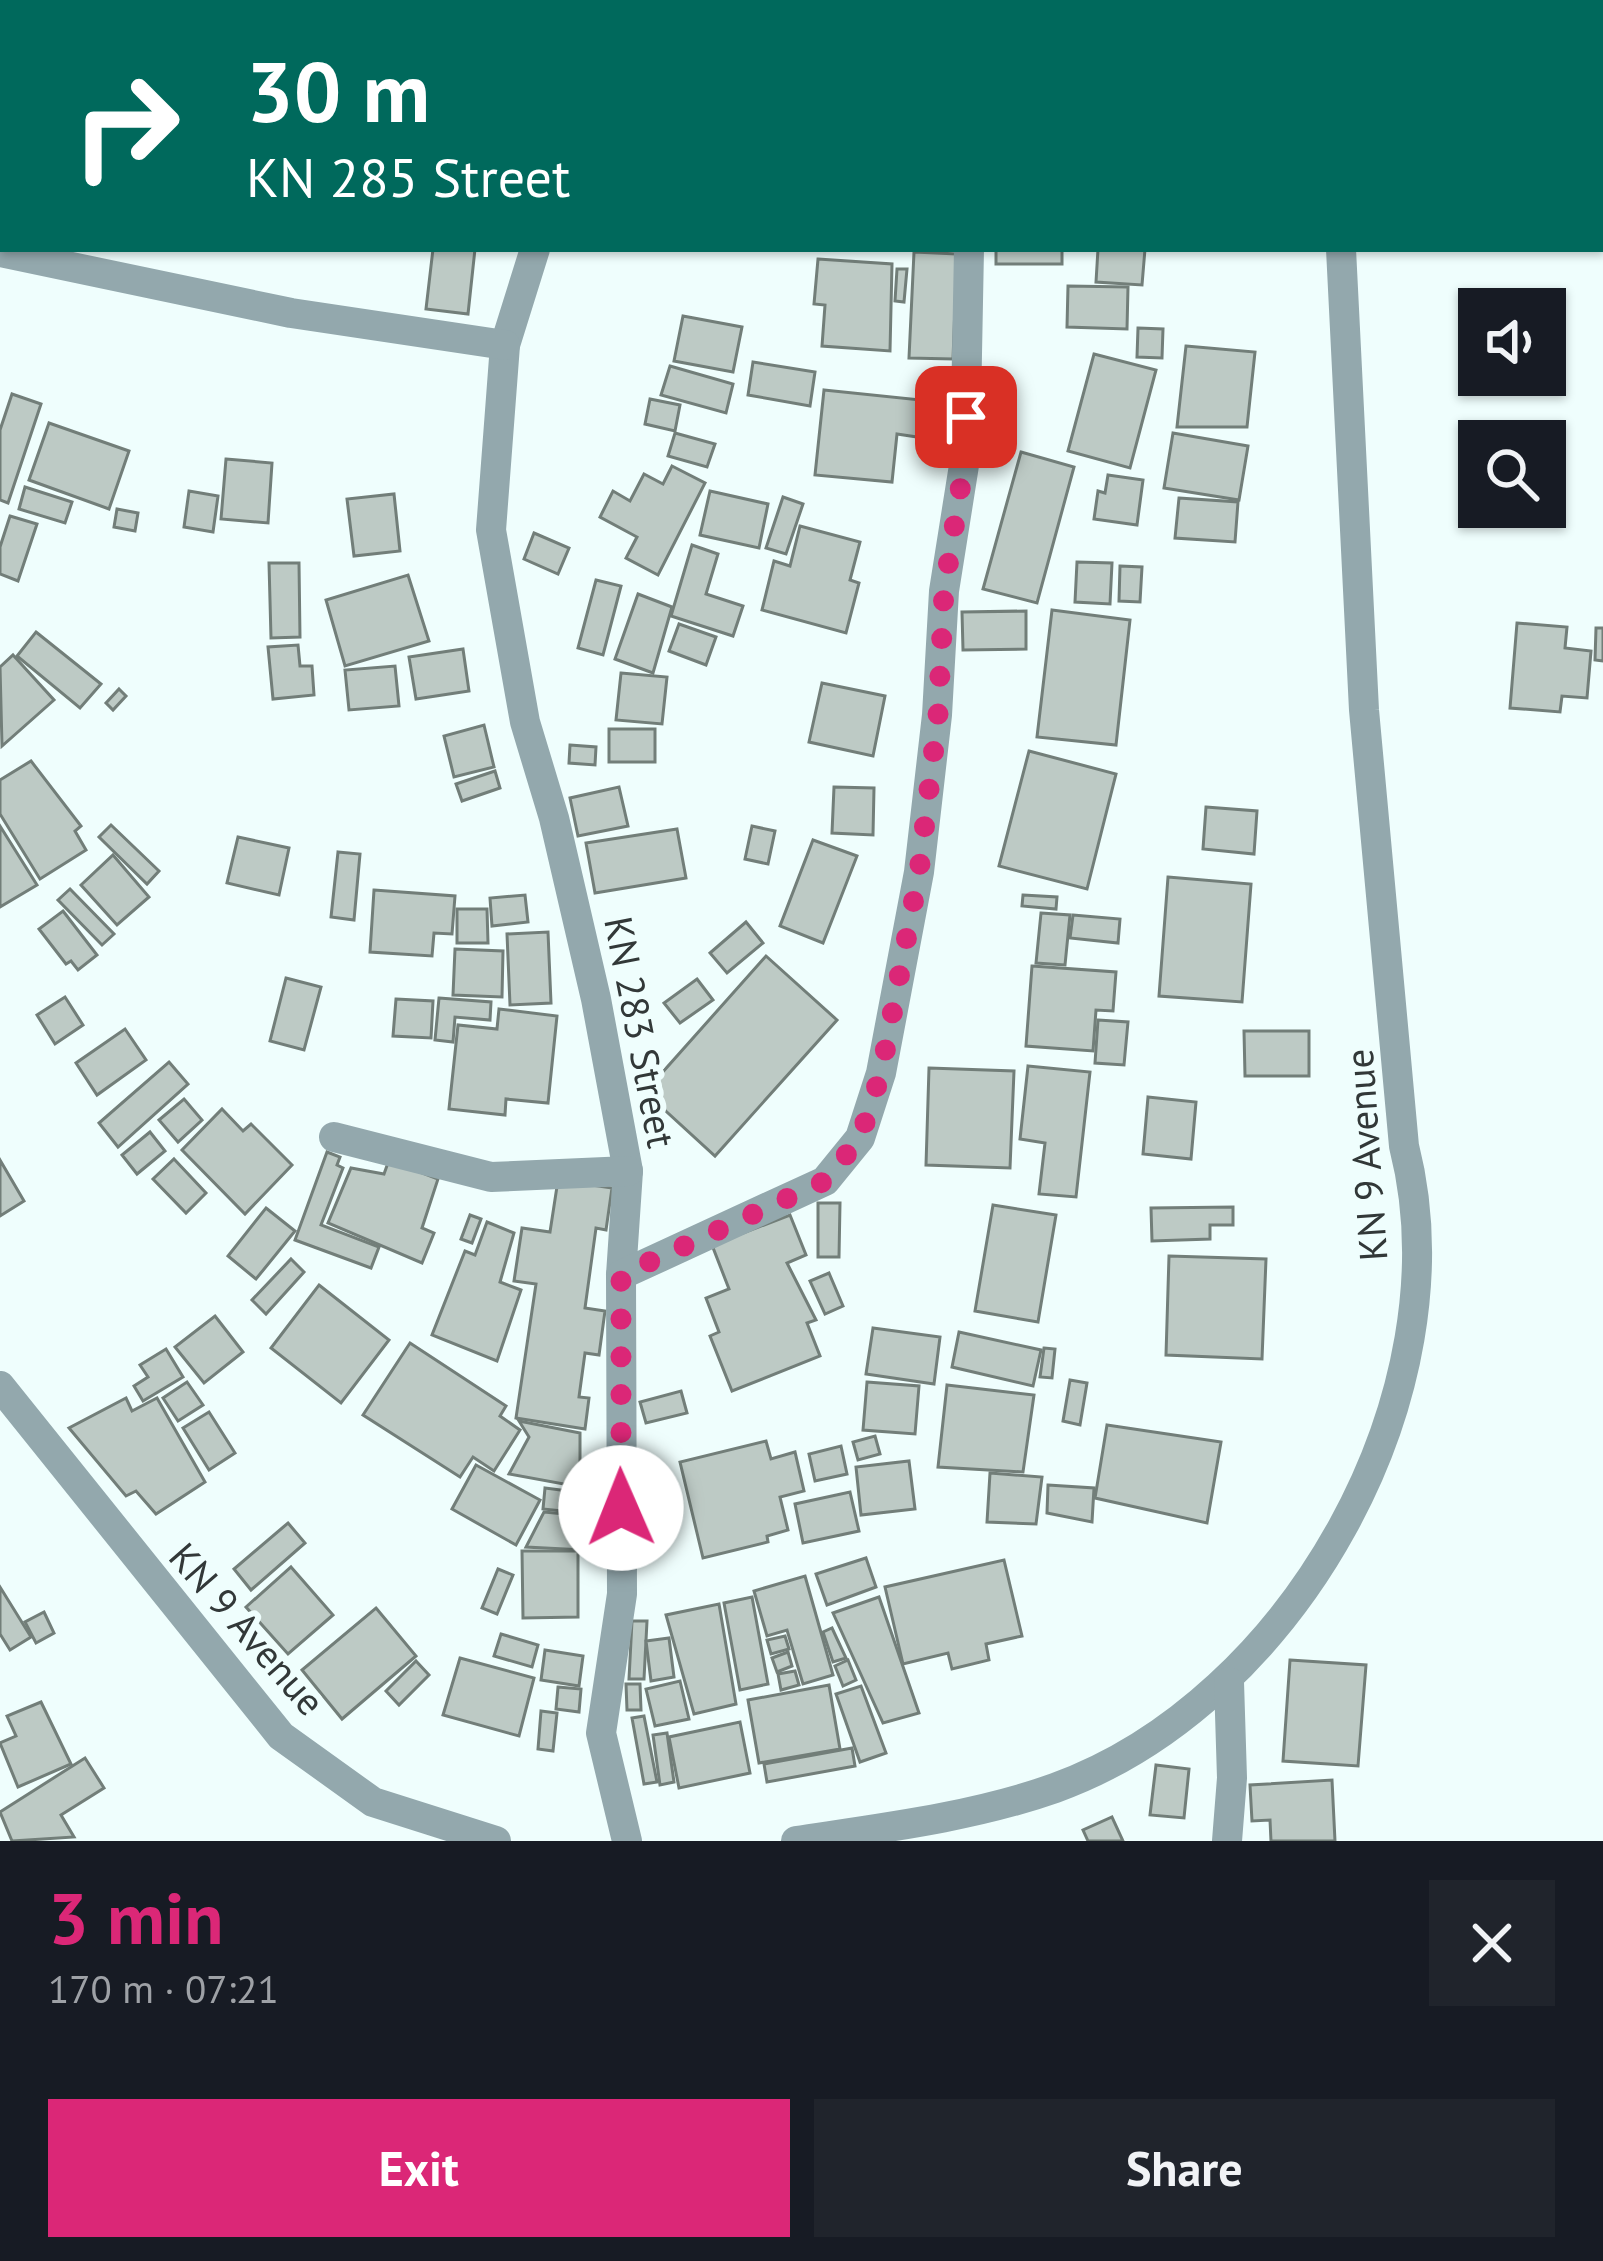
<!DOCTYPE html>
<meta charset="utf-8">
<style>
:root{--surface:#171b24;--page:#20242c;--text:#f1f3f6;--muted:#9ea1a6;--accent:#db2777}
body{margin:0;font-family:"PT Sans",sans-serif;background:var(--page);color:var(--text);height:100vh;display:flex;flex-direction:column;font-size:45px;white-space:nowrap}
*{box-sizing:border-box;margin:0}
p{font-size:39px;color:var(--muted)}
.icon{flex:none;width:66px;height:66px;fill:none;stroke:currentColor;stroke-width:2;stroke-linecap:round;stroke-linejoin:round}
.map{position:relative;height:1841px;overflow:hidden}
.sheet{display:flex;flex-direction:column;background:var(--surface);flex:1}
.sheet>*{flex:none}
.top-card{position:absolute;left:0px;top:0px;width:1605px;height:252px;box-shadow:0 3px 9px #0004;background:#00695c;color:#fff;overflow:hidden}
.tools{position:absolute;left:1458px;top:288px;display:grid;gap:24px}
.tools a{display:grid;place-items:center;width:108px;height:108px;border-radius:0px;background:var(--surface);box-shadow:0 3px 9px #0004;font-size:60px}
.pin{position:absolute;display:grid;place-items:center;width:102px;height:102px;color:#fff;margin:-51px;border-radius:24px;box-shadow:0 6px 18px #0006}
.me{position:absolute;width:132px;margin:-66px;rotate:359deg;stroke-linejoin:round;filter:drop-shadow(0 0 9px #0008)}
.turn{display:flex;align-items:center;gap:42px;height:252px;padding:0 48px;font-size:54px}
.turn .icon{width:156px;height:156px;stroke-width:2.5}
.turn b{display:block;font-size:84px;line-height:102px}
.round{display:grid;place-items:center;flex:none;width:126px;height:126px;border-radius:0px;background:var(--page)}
.summary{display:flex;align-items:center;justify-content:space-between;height:204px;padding:0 48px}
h1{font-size:72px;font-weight:700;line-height:90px;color:var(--accent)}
.action{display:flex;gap:24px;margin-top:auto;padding:24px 48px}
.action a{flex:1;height:138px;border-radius:0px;background:var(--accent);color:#fff;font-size:48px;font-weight:700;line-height:138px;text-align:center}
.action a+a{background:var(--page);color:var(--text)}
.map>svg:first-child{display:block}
.building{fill:#bdcac5;stroke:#727e79;stroke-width:3}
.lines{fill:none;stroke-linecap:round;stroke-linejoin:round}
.minor{stroke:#93a8ad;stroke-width:30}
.route{stroke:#db2777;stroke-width:21;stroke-dasharray:0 37.8}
.labels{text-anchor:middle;stroke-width:12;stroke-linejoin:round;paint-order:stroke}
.street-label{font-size:39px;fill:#323838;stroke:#effefd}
</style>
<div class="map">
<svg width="1603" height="1841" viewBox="0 0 1603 1841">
<rect width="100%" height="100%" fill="#effefd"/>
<!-- building -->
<g class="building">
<rect x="149" y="0" width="65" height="3"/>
<polygon points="303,0 388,0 302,3"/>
<polygon points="445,0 539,0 444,3"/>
<polygon points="627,0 688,0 627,3"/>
<polygon points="725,0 809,0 725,3"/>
<polygon points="0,148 3,149 3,216 0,216"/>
<polygon points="433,249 475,249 468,314 426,309"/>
<rect x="996" y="249" width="66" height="15"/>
<polygon points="1098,249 1145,249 1142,285 1096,282"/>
<polygon points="914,252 957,254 953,359 909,358"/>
<polygon points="818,259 892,264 890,351 822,346 825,305 814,304"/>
<polygon points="897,269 907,269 904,302 895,301"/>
<polygon points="1068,286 1128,287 1127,329 1067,327"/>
<polygon points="683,316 742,327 733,372 674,361"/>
<polygon points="1138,328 1163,329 1162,358 1137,357"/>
<polygon points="1186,346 1255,352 1247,427 1177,427"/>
<polygon points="1094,354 1156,370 1130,468 1068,451"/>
<polygon points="753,362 815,372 810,406 748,395"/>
<polygon points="670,366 733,384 726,413 661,395"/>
<polygon points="824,390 921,400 917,437 897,434 892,482 815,475"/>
<polygon points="12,394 41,404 8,503 0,500 0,430"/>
<polygon points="650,399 680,405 675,431 645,424"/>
<polygon points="49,423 129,451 109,509 29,480"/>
<polygon points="675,433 715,444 707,467 668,456"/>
<polygon points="1173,433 1248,446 1239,500 1164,488"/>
<polygon points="1021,452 1074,467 1037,603 983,589"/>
<polygon points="226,459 272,463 268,523 221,519"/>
<polygon points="672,466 705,483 658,575 626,558 637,537 600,517 613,491 630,501 644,474 663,484"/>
<polygon points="1108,475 1143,480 1137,525 1094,519 1098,491 1105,493"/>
<polygon points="25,487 72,502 65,523 19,509"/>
<polygon points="189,491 218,496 213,532 184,527"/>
<polygon points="710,491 768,504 759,548 700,535"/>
<polygon points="394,494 400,551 354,556 347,499"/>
<polygon points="783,497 803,504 786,554 766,548"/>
<polygon points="1179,498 1238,502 1235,542 1175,538"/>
<polygon points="117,509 138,513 135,531 114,527"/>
<polygon points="10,516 37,524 18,581 0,574 0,547"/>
<polygon points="800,526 860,542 850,580 859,583 846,633 762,610 774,561 790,566"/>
<polygon points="534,533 569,548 558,574 524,559"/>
<polygon points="692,545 718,554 706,594 743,606 733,636 671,616"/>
<polygon points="1077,562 1112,563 1110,604 1075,602"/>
<polygon points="269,563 299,563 300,637 271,638"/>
<polygon points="1120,566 1142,567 1140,602 1119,601"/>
<polygon points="408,575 429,641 345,666 326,600"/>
<polygon points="596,580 621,586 603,655 578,648"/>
<polygon points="638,594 672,607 653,673 615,659"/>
<polygon points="1052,610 1130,620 1116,745 1037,737"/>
<polygon points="1026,611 1026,649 963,650 962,612"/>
<polygon points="1517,623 1567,627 1565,648 1591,651 1587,698 1562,696 1560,712 1510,708"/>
<polygon points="679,624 716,637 706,665 669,651"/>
<polygon points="1596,628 1603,628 1603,661 1595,660"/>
<polygon points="36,632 101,684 80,708 17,656"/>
<polygon points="298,645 300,666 312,666 314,695 273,699 268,647"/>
<polygon points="463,649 469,691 416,699 409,657"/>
<polygon points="13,655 54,700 2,746 0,667"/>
<polygon points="395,666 399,706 349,710 345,670"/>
<polygon points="621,673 667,677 662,724 616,720"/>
<polygon points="822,683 885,696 873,756 809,742"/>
<polygon points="119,689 126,696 113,710 106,703"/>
<polygon points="484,725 494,767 454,777 444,736"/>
<rect x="609" y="729" width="46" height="33"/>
<polygon points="570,745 596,747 595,765 569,763"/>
<polygon points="1029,751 1116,774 1087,889 999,866"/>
<polygon points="31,761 81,826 75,831 86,850 40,879 0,814 0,780"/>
<polygon points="495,771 500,788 462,801 456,784"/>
<polygon points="619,787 628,826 578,836 570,798"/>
<polygon points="834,787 874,788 873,835 832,833"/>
<polygon points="1206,807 1257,811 1254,854 1203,849"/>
<polygon points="111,825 159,871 147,884 99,837"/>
<polygon points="0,826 37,885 0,907"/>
<polygon points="752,826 775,831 768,864 745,859"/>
<polygon points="677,829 686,878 595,893 586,843"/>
<polygon points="238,837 289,848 279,895 227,883"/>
<polygon points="813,840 857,856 823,943 780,926"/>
<polygon points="338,852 360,854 354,920 331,917"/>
<polygon points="113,855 149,897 117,925 81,885"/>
<polygon points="1168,877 1251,884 1242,1002 1159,996"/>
<polygon points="70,889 114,934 102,945 58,900"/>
<polygon points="374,890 455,896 452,934 434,933 432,956 370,952"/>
<polygon points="525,895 528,922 492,926 490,898"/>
<polygon points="1023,895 1057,897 1056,909 1022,906"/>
<polygon points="457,909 487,909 488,943 457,943"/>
<polygon points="63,911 97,955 78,970 71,961 66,964 39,929"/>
<polygon points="1041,913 1070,915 1065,965 1036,963"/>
<polygon points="1073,915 1120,919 1118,943 1070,938"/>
<polygon points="746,922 763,943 727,973 710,953"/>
<polygon points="548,932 551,1003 510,1005 507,934"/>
<polygon points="455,949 503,951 502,997 453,995"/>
<polygon points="766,956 837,1020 715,1156 645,1092"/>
<polygon points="1032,966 1116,972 1113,1011 1096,1010 1093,1051 1026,1046"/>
<polygon points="286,978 321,987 304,1050 270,1041"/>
<polygon points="697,979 713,1000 680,1023 664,1003"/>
<polygon points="65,997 83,1025 55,1044 37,1015"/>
<polygon points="439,998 491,1002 490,1020 455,1017 453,1042 435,1040"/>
<polygon points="396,999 433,1001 431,1038 393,1036"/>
<polygon points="499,1009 557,1016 548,1103 506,1099 505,1115 449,1109 458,1025 497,1029"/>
<polygon points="1098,1020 1128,1022 1124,1065 1095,1063"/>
<polygon points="125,1029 146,1060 97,1095 76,1063"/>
<polygon points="1244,1031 1309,1031 1309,1076 1245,1076"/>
<polygon points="169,1062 188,1084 118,1147 99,1123"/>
<polygon points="1028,1066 1090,1072 1076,1197 1039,1194 1045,1143 1020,1139"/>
<polygon points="929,1068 1014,1071 1010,1168 926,1165"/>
<polygon points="1148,1097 1196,1102 1191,1159 1143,1154"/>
<polygon points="184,1099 202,1120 178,1142 159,1120"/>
<polygon points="222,1109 243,1131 251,1124 292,1165 245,1214 182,1150"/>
<polygon points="150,1132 165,1151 137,1174 122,1155"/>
<polygon points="327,1152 340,1157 337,1165 343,1168 321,1225 379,1247 371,1268 295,1240"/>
<polygon points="174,1159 206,1193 186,1213 153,1179"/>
<polygon points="0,1160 24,1201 0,1216"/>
<polygon points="389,1160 438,1179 422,1228 434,1233 422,1263 328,1223 351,1168 384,1174"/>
<polygon points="558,1180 612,1188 606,1230 596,1228 585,1308 605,1311 599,1355 585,1353 579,1397 589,1398 585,1429 516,1418 536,1284 514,1281 522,1228 550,1232"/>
<polygon points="818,1203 840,1203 839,1257 818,1257"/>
<polygon points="993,1205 1056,1215 1038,1322 975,1311"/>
<polygon points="1233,1207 1233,1225 1210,1225 1210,1239 1152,1241 1151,1208"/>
<polygon points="266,1208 295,1231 256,1279 228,1256"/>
<polygon points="470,1215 481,1219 472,1243 461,1239"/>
<polygon points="790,1215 806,1255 787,1263 816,1320 807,1323 820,1356 732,1391 710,1336 719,1332 706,1298 729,1289 712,1245"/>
<polygon points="487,1222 514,1233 500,1282 521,1290 497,1361 432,1335 465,1251 475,1255"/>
<polygon points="1169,1256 1266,1259 1262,1359 1166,1355"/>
<polygon points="291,1259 304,1272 266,1314 252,1300"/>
<polygon points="829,1273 843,1306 825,1314 810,1281"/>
<polygon points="319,1285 389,1340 341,1403 271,1348"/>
<polygon points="215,1316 243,1352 204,1383 175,1347"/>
<polygon points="873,1328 940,1337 934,1384 866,1374"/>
<polygon points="959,1332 1041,1350 1033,1386 952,1367"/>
<polygon points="410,1343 506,1406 500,1416 520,1430 494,1471 473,1457 460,1477 363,1415"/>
<polygon points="1044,1348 1055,1349 1052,1378 1040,1377"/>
<polygon points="166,1349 183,1377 143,1401 134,1386 148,1377 140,1365"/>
<polygon points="1070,1380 1087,1383 1080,1425 1063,1421"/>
<polygon points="187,1382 203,1405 178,1421 163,1398"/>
<polygon points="867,1382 919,1386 915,1434 863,1430"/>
<polygon points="947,1385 1034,1395 1023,1472 938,1467"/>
<polygon points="681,1391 687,1413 646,1423 640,1402"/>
<polygon points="126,1398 132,1411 157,1398 205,1482 156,1514 136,1491 126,1496 69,1428"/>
<polygon points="209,1412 235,1453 209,1470 183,1428"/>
<polygon points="519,1421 580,1433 580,1487 509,1474 529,1437"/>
<polygon points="1107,1425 1221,1442 1207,1523 1095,1498"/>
<polygon points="875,1436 880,1454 858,1460 853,1442"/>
<polygon points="766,1441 771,1459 795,1452 804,1491 780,1497 788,1530 767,1536 768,1542 703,1558 680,1462"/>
<polygon points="841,1446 847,1474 815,1481 809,1454"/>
<polygon points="909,1461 915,1509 861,1515 856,1467"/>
<polygon points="476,1465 540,1500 516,1545 452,1509"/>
<polygon points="990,1473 1042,1477 1036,1524 987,1522"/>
<polygon points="1048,1485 1094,1488 1092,1522 1047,1513"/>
<polygon points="545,1488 584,1493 581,1513 543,1509"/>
<polygon points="850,1492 859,1531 803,1543 795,1504"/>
<polygon points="544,1512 586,1516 584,1550 526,1547"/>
<polygon points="288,1523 305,1543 251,1590 234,1569"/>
<polygon points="522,1551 578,1551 578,1617 523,1618"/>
<polygon points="866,1558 876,1587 827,1605 816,1574"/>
<polygon points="1004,1560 1022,1636 986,1644 989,1660 952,1669 948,1653 903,1664 885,1587"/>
<polygon points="291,1567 333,1615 288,1654 246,1607"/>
<polygon points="498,1569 513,1575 497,1614 482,1608"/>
<polygon points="805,1576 833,1675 803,1684 787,1630 767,1636 754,1591"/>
<polygon points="0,1587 31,1637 10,1650 0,1634"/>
<polygon points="752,1597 768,1684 740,1690 724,1603"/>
<polygon points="879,1597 919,1713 883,1723 833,1613"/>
<polygon points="719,1604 736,1704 694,1714 666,1615"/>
<polygon points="376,1608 416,1656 342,1719 302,1670"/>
<polygon points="44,1612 54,1633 36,1643 25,1622"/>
<polygon points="632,1621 647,1621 644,1679 629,1679"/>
<polygon points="832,1628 846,1658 833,1662 823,1632"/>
<polygon points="501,1634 538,1645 532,1667 494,1656"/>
<polygon points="785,1636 789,1649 771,1654 767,1640"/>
<polygon points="669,1638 674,1677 651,1681 646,1641"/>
<polygon points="545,1650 583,1656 579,1686 541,1680"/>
<polygon points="788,1652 792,1666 777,1672 772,1658"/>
<polygon points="460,1658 534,1678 519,1736 443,1715"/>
<polygon points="848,1660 856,1680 843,1686 835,1666"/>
<polygon points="1290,1660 1366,1665 1358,1766 1283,1761"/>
<polygon points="416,1661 429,1675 399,1705 386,1691"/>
<polygon points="795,1671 799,1685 781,1690 778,1674"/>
<polygon points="680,1681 689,1719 655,1726 646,1689"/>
<polygon points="626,1684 640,1684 641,1710 627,1710"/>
<polygon points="829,1685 840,1749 759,1763 748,1700"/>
<polygon points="861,1686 886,1753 860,1762 836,1694"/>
<polygon points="558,1687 581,1689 579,1712 556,1709"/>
<polygon points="41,1702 71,1764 18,1787 0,1743 16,1736 7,1716"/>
<polygon points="541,1711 557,1713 553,1751 538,1749"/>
<polygon points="644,1716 657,1782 644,1784 632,1718"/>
<polygon points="740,1722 750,1773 679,1788 669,1737"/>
<polygon points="667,1733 674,1782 660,1785 653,1735"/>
<polygon points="852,1748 855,1766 767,1782 764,1764"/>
<polygon points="85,1758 104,1788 61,1815 74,1837 12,1841 0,1812"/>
<polygon points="1156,1765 1189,1769 1184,1818 1150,1815"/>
<polygon points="1332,1780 1335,1841 1271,1841 1270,1820 1252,1821 1250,1785"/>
<polygon points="1112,1817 1123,1841 1088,1841 1083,1830"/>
</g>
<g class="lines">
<!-- minor -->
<g class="minor">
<polyline points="1325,0 1326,3"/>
<polyline points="608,3 608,0"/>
<polyline points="535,249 505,345 491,530 525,722 554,818 596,999 628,1171 621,1275 622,1594 601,1733 627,1841"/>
<polyline points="0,252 291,313 505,345"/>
<polyline points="334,1137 491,1177 628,1171"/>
<polyline points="621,1275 825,1181 860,1138 881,1073 919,872 937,715 944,591 965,459 969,249"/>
<polyline points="0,1386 281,1736 373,1802 496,1841"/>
<path d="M796,1841C882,1828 973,1817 1055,1788C1293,1702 1467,1393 1404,1146L1364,710L1341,249"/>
<polyline points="1227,1841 1232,1778 1229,1682"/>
</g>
</g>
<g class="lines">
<!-- route -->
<polyline class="route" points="621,1508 621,1275 825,1181 860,1138 881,1073 919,872 938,715 944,591 965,459 966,417"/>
</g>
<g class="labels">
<!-- street labels -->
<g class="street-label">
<text transform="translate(640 1032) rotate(79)" y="14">KN 283 Street</text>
<text transform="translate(1366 1155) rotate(-94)" y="14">KN 9 Avenue</text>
<text transform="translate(247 1629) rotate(49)" y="14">KN 9 Avenue</text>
</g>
</g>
</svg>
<div class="tools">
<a><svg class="icon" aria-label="sound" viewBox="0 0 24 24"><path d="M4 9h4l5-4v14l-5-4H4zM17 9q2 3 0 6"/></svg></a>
<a><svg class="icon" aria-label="search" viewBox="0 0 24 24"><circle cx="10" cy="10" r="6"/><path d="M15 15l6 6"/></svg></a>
</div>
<div class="pin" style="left:966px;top:417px;background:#d93025"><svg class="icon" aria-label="arrive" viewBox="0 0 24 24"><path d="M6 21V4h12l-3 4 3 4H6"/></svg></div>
<svg class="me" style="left:621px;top:1508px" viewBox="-20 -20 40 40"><circle r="19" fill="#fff"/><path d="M0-13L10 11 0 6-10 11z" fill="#db2777"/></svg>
<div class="top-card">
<div class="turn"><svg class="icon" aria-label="right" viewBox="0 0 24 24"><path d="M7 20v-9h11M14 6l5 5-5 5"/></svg><div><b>30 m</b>KN 285 Street</div></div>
</div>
</div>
<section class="sheet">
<div class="summary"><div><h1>3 min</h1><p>170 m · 07:21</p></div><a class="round"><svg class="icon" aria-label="close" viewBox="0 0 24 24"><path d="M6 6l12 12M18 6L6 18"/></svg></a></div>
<div class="action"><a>Exit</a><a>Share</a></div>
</section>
